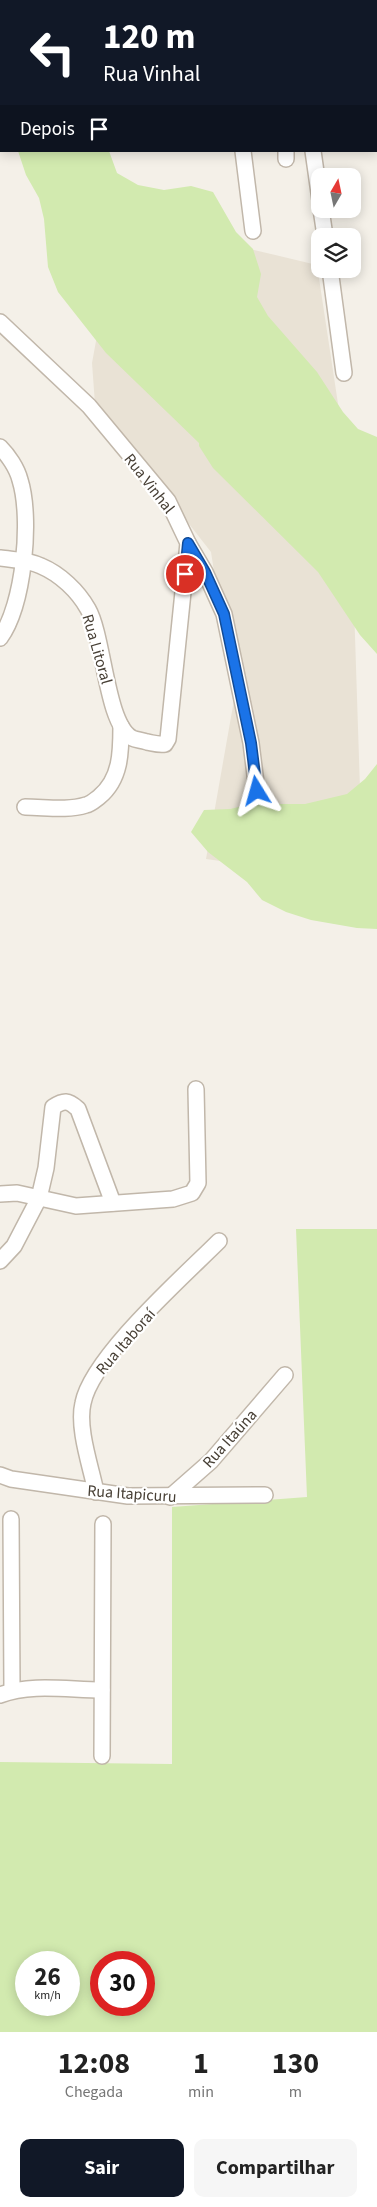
<!DOCTYPE html>
<html lang="pt">
<meta charset="utf-8">
<style>
:root{--surface:#fff;--page:#f6f6f6;--text:#222;--muted:#767676;--accent:#111827}
body{margin:0;font-family:"Source Sans 3",sans-serif;background:var(--page);color:var(--text);height:100vh;display:flex;flex-direction:column;font-size:19px;white-space:nowrap}
*{box-sizing:border-box;margin:0}
p{font-size:16px;color:var(--muted)}
.icon{flex:none;width:28px;height:28px;fill:none;stroke:currentColor;stroke-width:2;stroke-linecap:round;stroke-linejoin:round}
.map{position:relative;height:2032px;overflow:hidden}
.side{display:flex;flex-direction:column;background:var(--surface);flex:1}
.side>*{flex:none}
.top-card{position:absolute;left:0px;top:0px;width:378px;height:152px;box-shadow:0 2px 12px #0003;background:#111827;color:#fff;overflow:hidden}
.needle{width:32px;rotate:9deg}
.controls{position:absolute;left:311px;top:168px;display:grid;gap:10px}
.controls a{display:grid;place-items:center;width:50px;height:50px;border-radius:10px;background:var(--surface);box-shadow:0 2px 12px #0003;font-size:25px}
.speed{position:absolute;left:15px;top:1951px;display:flex;gap:10px;font-size:25px;font-weight:700;text-align:center}
.speed>*{display:grid;place-content:center;width:65px;height:65px;border-radius:50%;background:var(--surface);box-shadow:0 2px 12px #0003;line-height:1}
.speed small{font-size:12px;font-weight:400}
.speed .limit{border:8px solid #d22;background:#fff;color:#111}
.pin{position:absolute;display:grid;place-items:center;width:42px;height:42px;color:#fff;margin:-21px;border:2px solid #fff;border-radius:50%;box-shadow:0 1px 5px #0007}
.me{position:absolute;width:55px;margin:-28px;rotate:352deg;stroke-linejoin:round;filter:drop-shadow(0 0 4px #0008)}
.turn{display:flex;align-items:center;gap:18px;height:105px;padding:0 20px;font-size:22px}
.turn .icon{width:65px;height:65px;stroke-width:2.5}
.turn b{display:block;font-size:35px;line-height:42px}
.then{display:flex;align-items:center;height:48px;padding:0 20px;background:#0003;gap:10px;font-size:19px}
.eta{display:flex;justify-content:space-evenly;align-items:center;height:85px;text-align:center}
.eta b{font-size:30px;font-weight:700;line-height:35px}
.primary-button{display:flex;gap:10px;margin-top:auto;padding:10px 20px}
.primary-button a{flex:1;height:58px;border-radius:10px;background:var(--accent);color:#fff;font-size:20px;font-weight:700;line-height:58px;text-align:center}
.primary-button a+a{background:var(--page);color:var(--text)}
.map>svg:first-child{display:block}
.residential{fill:#e9e2d5}
.green{fill:#d2eaaf;fill-rule:evenodd}
.lines{fill:none;stroke-linecap:round;stroke-linejoin:round}
.minor-casing{stroke:#c1b7aa;stroke-width:18}
.minor{stroke:#fff;stroke-width:15}
.route-casing{stroke:#114b97;stroke-width:12}
.route{stroke:#1a73e8;stroke-width:9}
.labels{text-anchor:middle;stroke-width:4.5;stroke-linejoin:round;paint-order:stroke}
.street-label{font-size:16px;fill:#484036;stroke:#fff}
</style>
<div class="map">
<svg width="377" height="2032" viewBox="0 0 377 2032">
<rect width="100%" height="100%" fill="#f4f0e8"/>
<!-- residential -->
<polygon class="residential" points="196,236 317,265 350,483 363,881 206,859 234,700 211,552 95,404 92,363 102,308"/>
<!-- green -->
<g class="green">
<polygon points="18,151 109,151 117,173 138,185 164,190 191,186 213,192 236,232 253,249 261,274 257,297 268,316 317,372 343,412 358,429 377,437 377,654 360,635 318,572 213,468 199,446 199,443 106,353 58,292 48,267 44,219 39,198 26,175"/>
<polygon points="377,764 377,929 357,928 311,920 286,912 262,900 247,882 208,852 191,832 204,810 230,809 252,804 305,804 347,794 365,779"/>
<path d="M296,1229H377V2032H0V1762L172,1764V1507L307,1497ZM26,1962H69V2005H26ZM101,1962H144V2005H101Z"/>
</g>
<g class="lines">
<defs>
<g id="minor">
<polyline points="120,0 132,1"/>
<polyline points="273,0 274,1"/>
<polyline points="334,0 335,1"/>
<polyline points="0,20 1,21"/>
<polyline points="376,48 377,48"/>
<polyline points="376,96 377,97"/>
<polyline points="243,151 253,231"/>
<polyline points="286,151 286,159"/>
<polyline points="313,151 320,200"/>
<polyline points="321,209 325,236"/>
<polyline points="330,269 344,373"/>
<path d="M0,322L89,406L168,501L188,543L168,739L165,744C158,745 153,743 147,742C142,740 136,740 132,738C106,724 104,637 88,609C78,591 60,574 41,566C29,560 14,560 0,558"/>
<path d="M0,447C8,455 17,468 20,480C32,518 24,605 0,638"/>
<polyline points="188,543 205,572 224,614 251,743 257,791"/>
<path d="M25,807C45,807 67,811 86,805C91,804 95,800 99,797C121,779 121,752 121,726"/>
<polyline points="0,1194 17,1193 76,1206 173,1199 192,1193 198,1183 196,1089"/>
<path d="M0,1261L14,1246L39,1198L46,1168L53,1107C64,1100 68,1100 78,1109L113,1203"/>
<polyline points="0,1475 11,1479 128,1496 265,1495"/>
<path d="M96,1492C91,1467 77,1428 83,1403C92,1357 184,1276 219,1241"/>
<polyline points="170,1497 211,1461 285,1375"/>
<polyline points="11,1519 12,1690"/>
<path d="M0,1695C31,1683 69,1690 102,1690"/>
<polyline points="102,1756 103,1524"/>
</g>
</defs>
<!-- minor casing -->
<use href="#minor" class="minor-casing"/>
<!-- minor -->
<use href="#minor" class="minor"/>
</g>
<g class="lines">
<defs>
<polyline id="route" points="185,574 188,543 205,572 224,614 251,743 257,791"/>
</defs>
<!-- route casing -->
<use href="#route" class="route-casing"/>
<!-- route -->
<use href="#route" class="route"/>
</g>
<g class="labels">
<!-- street labels -->
<g class="street-label">
<text transform="translate(150 483) rotate(52)" y="6">Rua Vinhal</text>
<text transform="translate(98 649) rotate(74)" y="6">Rua Litoral</text>
<text transform="translate(125 1341) rotate(-49)" y="6">Rua Itaboraí</text>
<text transform="translate(229 1438) rotate(-48)" y="6">Rua Itaúna</text>
<text transform="translate(132 1493) rotate(4)" y="6">Rua Itapicuru</text>
</g>
</g>
</svg>
<div class="controls">
<a><svg class="needle" viewBox="-14 -14 28 28"><path d="M0-13l5 13h-10z" fill="#e53935"/><path d="M0 13l5-13h-10z" fill="#767676"/></svg></a>
<a><svg class="icon" aria-label="layers" viewBox="0 0 24 24"><path d="M12 4l9 5-9 5-9-5zM3 14l9 5 9-5"/></svg></a>
</div>
<div class="speed"><div>26<small>km/h</small></div><div class="limit">30</div></div>
<div class="pin" style="left:185px;top:574px;background:#d93025"><svg class="icon" aria-label="arrive" viewBox="0 0 24 24"><path d="M6 21V4h12l-3 4 3 4H6"/></svg></div>
<svg class="me" style="left:257px;top:791px" viewBox="-20 -20 40 40"><path d="M0-17L14 15 0 8-14 15z" fill="#1a73e8" stroke="#fff" stroke-width="4"/></svg>
<div class="top-card">
<div class="turn"><svg class="icon" aria-label="left" viewBox="0 0 24 24"><path d="M17 20v-9H6M10 6l-5 5 5 5"/></svg><div><b>120 m</b>Rua Vinhal</div></div>
<div class="then">Depois<svg class="icon" aria-label="arrive" viewBox="0 0 24 24"><path d="M6 21V4h12l-3 4 3 4H6"/></svg></div>
</div>
</div>
<section class="side">
<div class="eta">
<div><b>12:08</b><p>Chegada</p></div>
<div><b>1</b><p>min</p></div>
<div><b>130</b><p>m</p></div>
</div>
<div class="primary-button"><a>Sair</a><a>Compartilhar</a></div>
</section>
